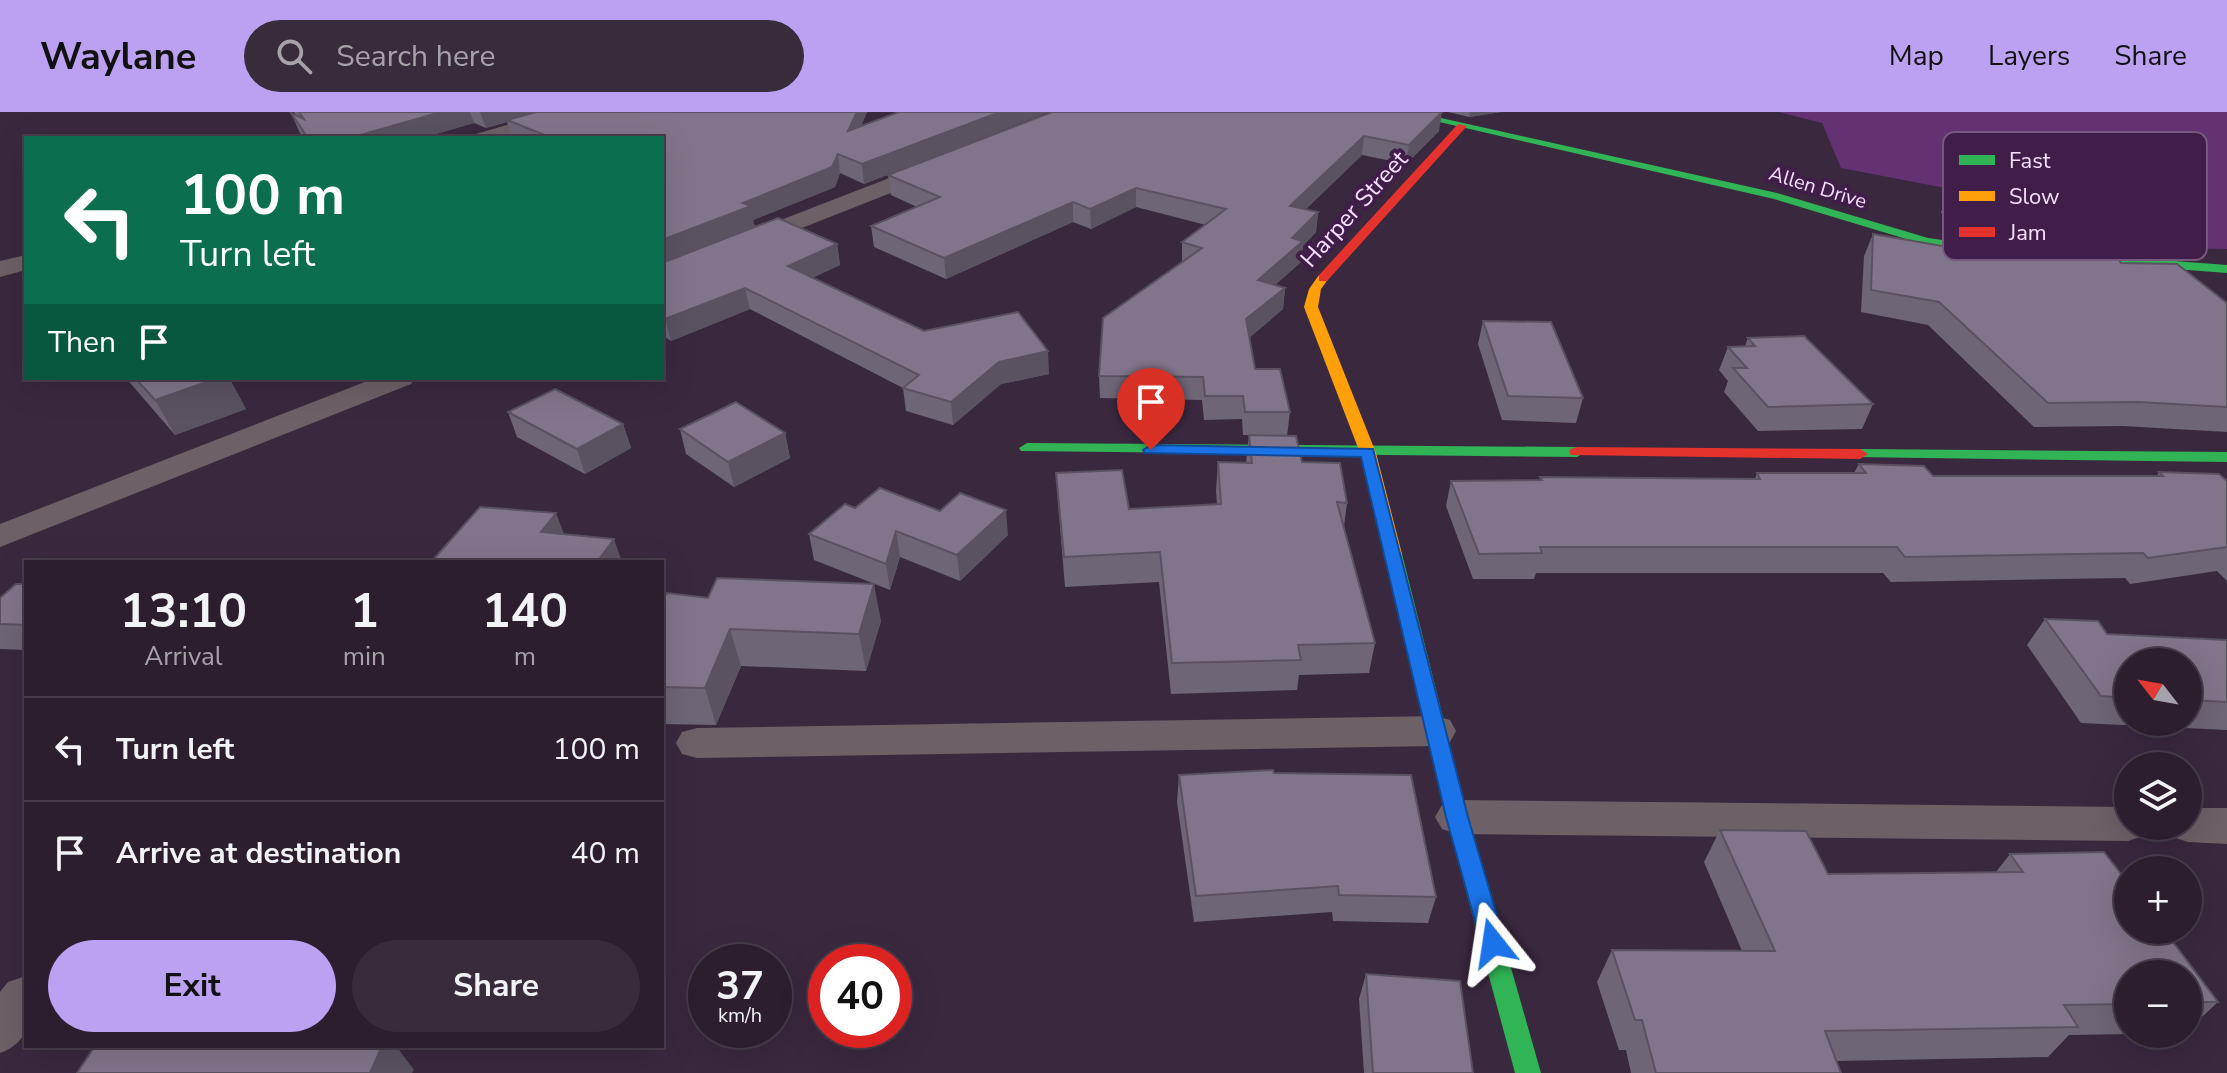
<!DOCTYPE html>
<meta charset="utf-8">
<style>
:root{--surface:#2c1e2f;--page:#382b3b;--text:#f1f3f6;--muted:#a6a2aa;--line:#483c4b;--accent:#bca0f2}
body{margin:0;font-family:"Nunito Sans",sans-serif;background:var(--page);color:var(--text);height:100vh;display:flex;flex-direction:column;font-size:30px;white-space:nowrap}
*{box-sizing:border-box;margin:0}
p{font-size:26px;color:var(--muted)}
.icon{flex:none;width:44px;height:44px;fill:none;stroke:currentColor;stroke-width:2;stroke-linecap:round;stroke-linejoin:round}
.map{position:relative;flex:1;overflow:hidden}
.details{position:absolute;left:24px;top:448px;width:640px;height:488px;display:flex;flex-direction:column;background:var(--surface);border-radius:0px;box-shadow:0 8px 32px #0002,0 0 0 2px var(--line)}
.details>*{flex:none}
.hud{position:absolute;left:24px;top:24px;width:640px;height:244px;border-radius:0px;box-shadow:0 8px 32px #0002,0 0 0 2px var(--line);background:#0b6e4f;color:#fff;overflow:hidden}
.needle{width:52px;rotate:301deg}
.buttons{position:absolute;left:2114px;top:536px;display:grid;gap:16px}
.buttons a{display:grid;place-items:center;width:88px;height:88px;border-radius:50%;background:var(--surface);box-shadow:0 8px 32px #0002,0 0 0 2px var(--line);font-size:40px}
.speed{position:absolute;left:688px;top:832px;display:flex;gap:16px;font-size:40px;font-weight:700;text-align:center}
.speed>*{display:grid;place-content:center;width:104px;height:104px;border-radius:50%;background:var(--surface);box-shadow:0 8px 32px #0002,0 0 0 2px var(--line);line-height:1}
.speed small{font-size:20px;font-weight:400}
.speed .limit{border:12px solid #d22;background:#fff;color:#111}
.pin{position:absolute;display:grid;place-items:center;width:68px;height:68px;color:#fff;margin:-82px -34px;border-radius:50% 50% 50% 0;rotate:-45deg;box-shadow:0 0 8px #0007}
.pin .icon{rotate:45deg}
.me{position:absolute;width:88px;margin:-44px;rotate:345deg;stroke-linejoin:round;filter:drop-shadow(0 0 6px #0008)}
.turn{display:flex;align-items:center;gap:28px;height:168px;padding:0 24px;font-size:36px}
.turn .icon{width:104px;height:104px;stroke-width:2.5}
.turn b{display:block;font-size:56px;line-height:68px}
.then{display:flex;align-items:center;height:76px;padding:0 24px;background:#0003;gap:16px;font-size:30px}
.eta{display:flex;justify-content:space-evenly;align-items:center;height:136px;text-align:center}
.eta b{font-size:48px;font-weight:700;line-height:56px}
.cta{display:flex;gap:16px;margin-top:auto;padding:16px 24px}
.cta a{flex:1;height:92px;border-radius:48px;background:var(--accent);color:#111;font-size:32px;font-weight:700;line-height:92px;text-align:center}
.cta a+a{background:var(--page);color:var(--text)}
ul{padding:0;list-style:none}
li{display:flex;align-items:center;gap:24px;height:104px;padding:0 24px;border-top:2px solid var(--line)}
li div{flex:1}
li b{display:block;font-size:30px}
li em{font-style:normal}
header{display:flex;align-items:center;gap:48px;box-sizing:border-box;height:112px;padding:0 40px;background:var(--accent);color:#111}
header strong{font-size:38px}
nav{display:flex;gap:44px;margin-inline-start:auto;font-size:28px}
.search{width:560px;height:72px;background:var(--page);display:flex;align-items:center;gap:20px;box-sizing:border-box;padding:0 28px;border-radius:44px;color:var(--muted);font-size:30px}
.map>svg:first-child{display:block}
.green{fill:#643273}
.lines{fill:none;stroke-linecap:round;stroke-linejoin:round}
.street{fill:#6d6067;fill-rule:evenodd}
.fast{fill:#30b455;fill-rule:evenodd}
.slow{fill:#ff9f0a;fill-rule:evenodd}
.jam{fill:#e5322d;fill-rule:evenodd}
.wall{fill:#6e6577;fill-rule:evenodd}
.shaded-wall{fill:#5a5261}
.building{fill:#80758a;stroke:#5a5261;stroke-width:2}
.route{fill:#1a73e8;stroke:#114b97;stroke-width:2}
.labels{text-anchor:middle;stroke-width:8;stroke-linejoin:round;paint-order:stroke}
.far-street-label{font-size:20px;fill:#f6e1fc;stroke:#401e49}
.street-label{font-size:24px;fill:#f6e1fc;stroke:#401e49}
.key{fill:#401e49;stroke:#77587f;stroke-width:2}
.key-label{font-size:22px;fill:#f6e1fc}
</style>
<header>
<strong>Waylane</strong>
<div class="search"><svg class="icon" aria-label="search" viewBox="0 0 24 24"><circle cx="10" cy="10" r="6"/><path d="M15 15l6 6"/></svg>Search here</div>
<nav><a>Map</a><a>Layers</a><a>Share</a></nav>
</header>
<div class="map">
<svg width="2227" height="961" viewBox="0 0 2227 961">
<rect width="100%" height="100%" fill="#3a283f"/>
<!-- green -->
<polygon class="green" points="1779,0 2227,0 2227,137 2140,135 2060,98 1841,56 1822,11"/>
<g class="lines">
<!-- street -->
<g class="street">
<polygon points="551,0 583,0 580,4 505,26 473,26 476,22"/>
<polygon points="936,48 947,55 944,60 662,171 662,154"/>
<polygon points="26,143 26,158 0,165 0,149"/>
<polygon points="375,266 415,266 411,272 0,435 0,412"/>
<polygon points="1436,604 1450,608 1456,619 1450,630 1436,634 697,646 682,642 676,631 682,620 697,616"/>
<polygon points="1457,688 2128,695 2128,714 2149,714 2143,724 2128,729 1457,722 1442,717 1435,705 1442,693"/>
<polygon points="2188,696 2227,696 2227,732 2188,730 2173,725 2167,714 2188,714"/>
<path d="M26,864C26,899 38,927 0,941V880L8,870Z"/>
</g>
<!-- fast -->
<g class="fast">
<polygon points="1396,0 1414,0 1777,81 1928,126 1991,135 2227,153 2227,161 1991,143 1926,133 1774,87"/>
<polygon points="1027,331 1577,335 1585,340 1577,345 1021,339 1019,336"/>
<polygon points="1860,337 2227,340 2227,350 1854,345 1852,342"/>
<polygon points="1393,437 1402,442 1468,705 1541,961 1515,961 1446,705 1384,442"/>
</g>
<!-- slow -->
<polygon class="slow" points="1319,163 1329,166 1321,177 1318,195 1376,341 1402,442 1399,446 1387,446 1384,442 1360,341 1304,195 1309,177"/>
<!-- jam -->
<g class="jam">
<polygon points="1458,12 1467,14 1327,169 1319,169 1319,163"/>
<polygon points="1577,335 1860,337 1868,342 1860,347 1571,343 1569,340 1571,337"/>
</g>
</g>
<!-- wall -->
<g class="wall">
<polygon points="294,0 867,0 861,14 899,0 1048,0 864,72 840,61 835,75 753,108 755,115 837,132 840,153 812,166 924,219 1049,262 1001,272 953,313 906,299 903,276 750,197 671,229 662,223 662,26 512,26 507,10 486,16 474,11 422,26 303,26 299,19 291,1 296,3"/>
<polygon points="1052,0 1439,19 1406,52 1362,43 1306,97 1318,100 1316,120 1303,134 1301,150 1275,173 1285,176 1283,197 1249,226 1255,257 1290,300 1287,324 1302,350 1347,391 1344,414 1375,531 1369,561 1299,563 1297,578 1171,582 1159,470 1065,475 1058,391 1056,361 1129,397 1217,392 1216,379 1218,350 1246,351 1249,323 1243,323 1242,307 1204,308 1202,288 1100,286 1099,264 1182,150 1182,130 1206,113 1136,95 1091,117 1073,110 946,167 874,135 871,114 917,95 891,83 888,63"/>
<polygon points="1448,0 1501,0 1469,5"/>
<polygon points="1951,79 2091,112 2080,134 1953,121 1941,100"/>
<polygon points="1873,122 1972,139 1979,126 2121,151 2227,191 2227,320 2123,314 2034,315 1928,213 1861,200 1864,144"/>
<polygon points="1483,209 1583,286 1576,311 1502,308 1478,232"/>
<polygon points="1748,226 1873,292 1862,317 1758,319 1724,280 1728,269 1719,258 1728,235 1745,234"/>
<polygon points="126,266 229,266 246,297 175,323"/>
<polygon points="508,300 623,312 631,336 585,362 517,325"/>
<polygon points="680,317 785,321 790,346 734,375 686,342"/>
<polygon points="1859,352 1933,364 2157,364 2159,360 2227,369 2227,469 2217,459 2130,472 2125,466 1891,470 1883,461 1536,461 1534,467 1473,467 1446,394 1451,369 1540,368 1540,365 1755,367 1757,361 1854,361"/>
<polygon points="855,396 1008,423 960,469 900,445 890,478 814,448 809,422"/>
<polygon points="26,472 26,538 0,537 0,486"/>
<polygon points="708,486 881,509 866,559 741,554 716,613 662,612 662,489"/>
<path d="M2045,507L2107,522L2227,528V618L2081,611L2027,533ZM2128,550H2188V610H2128Z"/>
<polygon points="1274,661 1436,785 1428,811 1333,809 1332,800 1194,810 1177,690 1179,663"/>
<polygon points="1720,718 1806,719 1828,762 1996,760 2010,742 2104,740 2128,771 2128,818 2164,818 2218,890 2188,918 2188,862 2128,862 2128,922 2132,922 2069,923 2048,945 1836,949 1841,961 1631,961 1626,938 1619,938 1597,870 1612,838 1742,839 1704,750"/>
<polygon points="1366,862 1473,961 1364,961 1359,887"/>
</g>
<!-- shaded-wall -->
<g class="shaded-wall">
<polygon points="441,0 470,0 474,11 422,26 350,26"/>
<polygon points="480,0 540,0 507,8 507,10 486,16"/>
<polygon points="857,0 867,0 851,38 848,19"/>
<polygon points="1000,0 1048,0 864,72 862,52"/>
<polygon points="1442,0 1439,19 1406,52 1409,33"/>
<polygon points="1470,0 1501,0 1469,5"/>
<polygon points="1364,24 1362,43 1288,114 1290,94"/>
<polygon points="838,42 840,61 835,75 753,108 755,115 662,151 662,128 743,91"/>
<polygon points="1136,76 1136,95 1091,117 1090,97"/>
<polygon points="1073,90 1073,110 946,167 944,146"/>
<polygon points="1318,100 1316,120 1303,134 1301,150 1257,189 1258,168 1292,126"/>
<polygon points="837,132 840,153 792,175 788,154"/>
<polygon points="745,176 750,197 671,229 665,207"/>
<polygon points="1285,176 1283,197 1244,230 1246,207"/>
<polygon points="1048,239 1049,262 1001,272 953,313 951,290 999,250"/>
<polygon points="218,266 229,266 246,297 175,323 155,288"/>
<polygon points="623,312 631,336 585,362 577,337"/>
<polygon points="785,321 790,346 734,375 728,350"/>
<polygon points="1006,398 1008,423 960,469 957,443"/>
<polygon points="556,401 566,427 541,420"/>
<polygon points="896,419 900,445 890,478 886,452"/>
<polygon points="614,427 622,450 597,450"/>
<polygon points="874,472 881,509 866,559 859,522"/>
<polygon points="730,517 741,554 716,613 705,576"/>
<polygon points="382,934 396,934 414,958 412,961 370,961"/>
</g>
<!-- building -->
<g class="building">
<polygon points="299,0 441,0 350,26 308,26 291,1 304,7"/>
<polygon points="536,0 857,0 848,19 899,0 1000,0 862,52 838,42 832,55 743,91 751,94 662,128 662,26 552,26 507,8"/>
<polygon points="1052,0 1442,0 1409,33 1364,24 1290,94 1318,100 1292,126 1303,129 1258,168 1285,176 1246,207 1255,257 1280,257 1290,300 1245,300 1243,284 1205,284 1203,265 1099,264 1103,206 1202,136 1182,130 1226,97 1136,76 1090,97 1073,90 944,146 871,114 940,85 888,63"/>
<polygon points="778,106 837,132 788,154 924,219 1018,200 1048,239 999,250 951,290 903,276 919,263 745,176 665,207 662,205 662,151"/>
<polygon points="1873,122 1988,142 1979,126 2111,137 2121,151 2177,152 2227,191 2227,295 2138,290 2048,291 1939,190 1871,178"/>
<polygon points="1483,209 1551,210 1583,286 1508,284"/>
<polygon points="1804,224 1873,292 1768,295 1733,256 1747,256 1728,235 1755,234 1748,226"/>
<polygon points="135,266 218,266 155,288"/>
<polygon points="555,277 623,312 577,337 508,300"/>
<polygon points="736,290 785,321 728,350 680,317"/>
<polygon points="1249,323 1296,324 1302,350 1340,351 1347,391 1337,390 1375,531 1298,533 1301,548 1172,551 1160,440 1064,445 1056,361 1122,358 1129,397 1221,392 1218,350 1252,351"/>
<polygon points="1859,352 1924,354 1933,364 2163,364 2159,360 2219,362 2227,369 2227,435 2148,446 2143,441 1905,445 1897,435 1540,435 1542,441 1479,442 1451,369 1542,368 1540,365 1760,367 1757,361 1866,361"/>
<polygon points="880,376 940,399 960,381 1006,398 957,443 896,419 886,452 809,422 845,392 855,396"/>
<polygon points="480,395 556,401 541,420 614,427 597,450 432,449"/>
<polygon points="717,466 874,472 859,522 730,517 705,576 662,575 662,489 667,481 708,486"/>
<polygon points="16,472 26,472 26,513 0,512 0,486"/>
<polygon points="2045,507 2098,509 2107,522 2227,528 2227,590 2188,588 2188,550 2128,550 2128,586 2101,584"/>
<polygon points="1273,658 1274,661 1411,663 1436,785 1339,783 1338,774 1196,784 1179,663"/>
<polygon points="1720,718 1806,719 1828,762 2023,760 2010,742 2104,740 2128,771 2128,818 2164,818 2218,890 2188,890 2188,862 2128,862 2128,892 2064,893 2078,915 1825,919 1841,961 1656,961 1642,908 1635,908 1612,838 1775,839"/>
<polygon points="1366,862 1460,869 1473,961 1373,961"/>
<polygon points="95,934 382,934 370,961 77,961"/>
</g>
<!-- route -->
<polygon class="route" points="1151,333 1373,337 1468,705 1505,831 1502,838 1493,841 1484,838 1481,831 1446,705 1361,345 1145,341 1143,338"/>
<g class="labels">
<!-- far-street labels -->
<g class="far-street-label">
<text transform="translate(1818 75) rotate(17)" y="7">Allen Drive</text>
</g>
<!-- street labels -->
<g class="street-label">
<text transform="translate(1354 97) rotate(-48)" y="8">Harper Street</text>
</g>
</g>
<!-- legend -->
<rect x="1943" y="20" width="264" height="128" rx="12" class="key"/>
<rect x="1959" y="43" width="36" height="10" fill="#30b455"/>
<rect x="1959" y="79" width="36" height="10" fill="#ff9f0a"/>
<rect x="1959" y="115" width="36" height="10" fill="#e5322d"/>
<g class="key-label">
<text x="2009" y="56">Fast</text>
<text x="2009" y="92">Slow</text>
<text x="2009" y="128">Jam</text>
</g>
</svg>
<div class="buttons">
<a><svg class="needle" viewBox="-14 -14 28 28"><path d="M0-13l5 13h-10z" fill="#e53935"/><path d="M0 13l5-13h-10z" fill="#a6a2aa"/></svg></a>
<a><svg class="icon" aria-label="layers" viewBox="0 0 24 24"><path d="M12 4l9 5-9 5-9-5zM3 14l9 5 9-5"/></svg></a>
<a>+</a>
<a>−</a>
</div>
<div class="speed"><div>37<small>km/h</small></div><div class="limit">40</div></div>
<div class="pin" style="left:1151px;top:338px;background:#d93025"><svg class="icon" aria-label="arrive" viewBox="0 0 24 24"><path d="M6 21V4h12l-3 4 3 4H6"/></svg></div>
<svg class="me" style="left:1493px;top:831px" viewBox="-20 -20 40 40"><path d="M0-17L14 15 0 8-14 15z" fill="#1a73e8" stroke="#fff" stroke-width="4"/></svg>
<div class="hud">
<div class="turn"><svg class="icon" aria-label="left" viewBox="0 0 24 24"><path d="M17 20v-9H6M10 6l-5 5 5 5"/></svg><div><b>100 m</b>Turn left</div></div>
<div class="then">Then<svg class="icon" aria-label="arrive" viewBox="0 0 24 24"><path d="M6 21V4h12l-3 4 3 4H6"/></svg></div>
</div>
<section class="details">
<div class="eta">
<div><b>13:10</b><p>Arrival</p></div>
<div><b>1</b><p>min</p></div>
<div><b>140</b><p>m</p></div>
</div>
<ul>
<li><svg class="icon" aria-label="left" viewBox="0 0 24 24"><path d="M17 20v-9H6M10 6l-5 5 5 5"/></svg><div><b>Turn left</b></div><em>100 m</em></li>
<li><svg class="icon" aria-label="arrive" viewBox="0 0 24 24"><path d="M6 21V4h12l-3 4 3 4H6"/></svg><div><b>Arrive at destination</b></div><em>40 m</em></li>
</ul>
<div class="cta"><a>Exit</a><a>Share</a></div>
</section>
</div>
